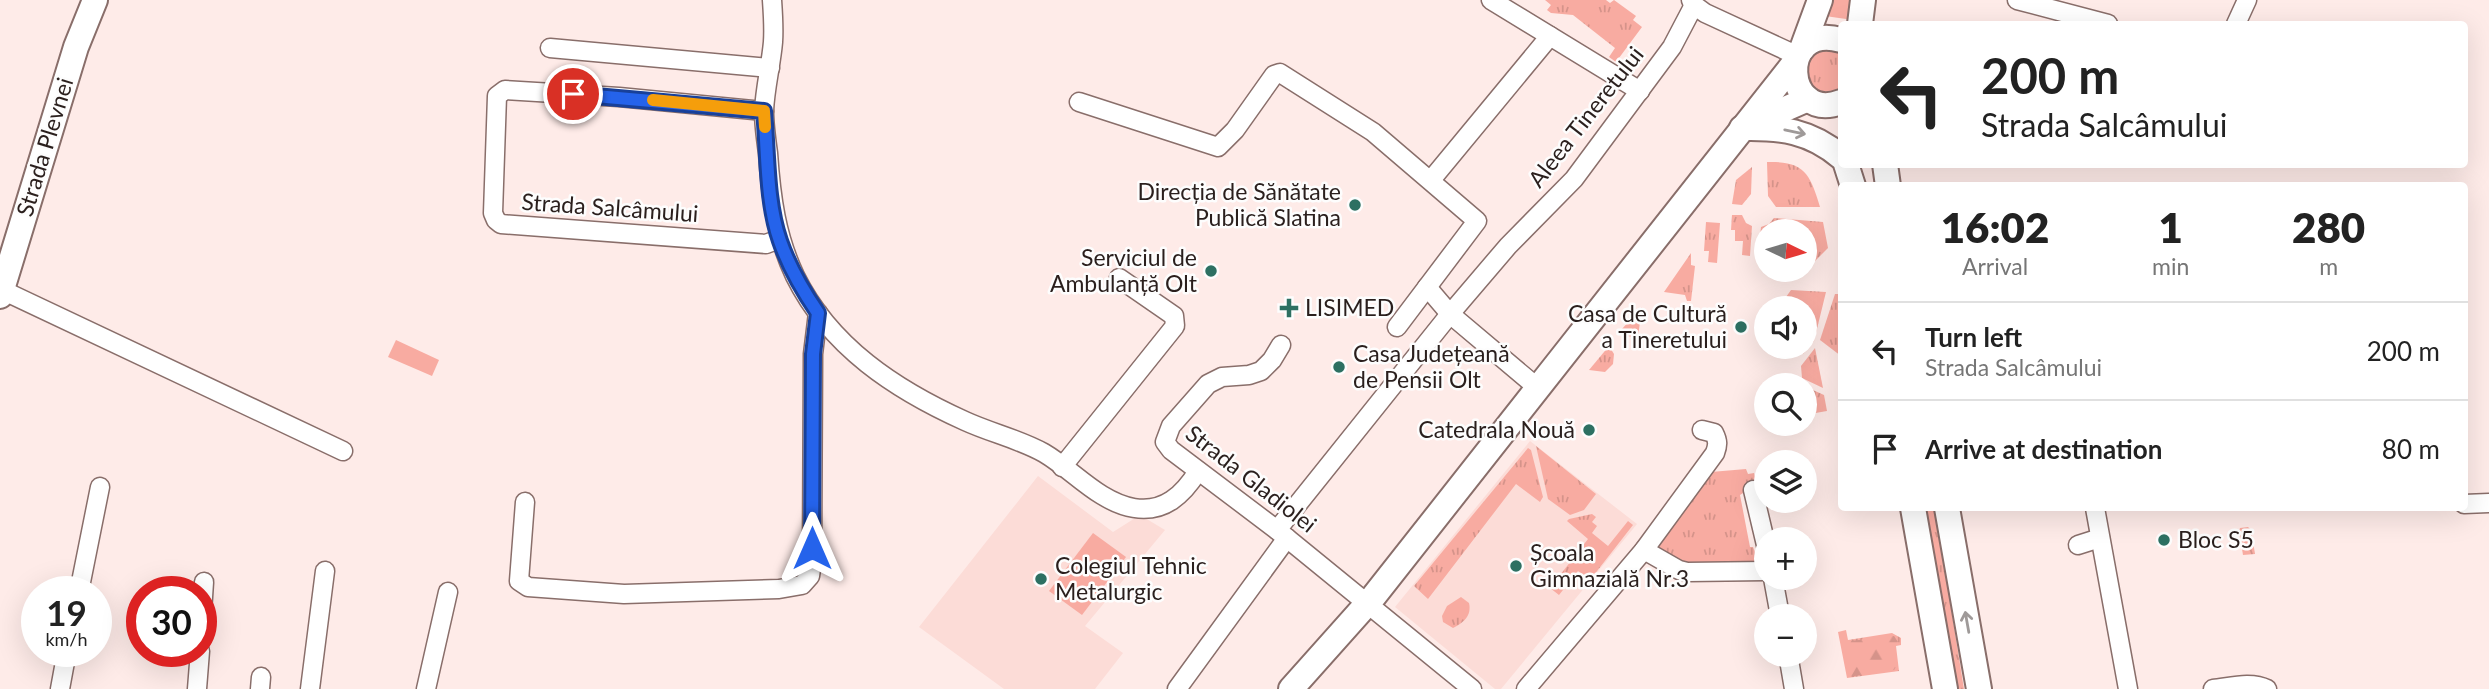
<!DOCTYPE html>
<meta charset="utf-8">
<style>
:root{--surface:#fff;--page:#f6f6f6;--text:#222;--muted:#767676;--line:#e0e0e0}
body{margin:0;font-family:Lato,sans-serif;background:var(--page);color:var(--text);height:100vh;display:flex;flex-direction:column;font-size:26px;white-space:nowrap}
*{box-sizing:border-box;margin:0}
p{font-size:23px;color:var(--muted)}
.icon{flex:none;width:38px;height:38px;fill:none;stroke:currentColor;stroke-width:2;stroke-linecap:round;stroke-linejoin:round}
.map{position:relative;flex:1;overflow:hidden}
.panel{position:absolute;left:1838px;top:182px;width:630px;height:329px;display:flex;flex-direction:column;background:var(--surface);border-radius:7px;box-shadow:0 7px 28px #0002}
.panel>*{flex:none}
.hud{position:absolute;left:1838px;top:21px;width:630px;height:147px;border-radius:7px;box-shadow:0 7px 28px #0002;background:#fff;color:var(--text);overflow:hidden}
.needle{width:46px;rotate:95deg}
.tools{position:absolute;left:1754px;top:219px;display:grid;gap:14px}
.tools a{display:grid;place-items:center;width:63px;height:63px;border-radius:50%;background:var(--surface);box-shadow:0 7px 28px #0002;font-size:35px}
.speed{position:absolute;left:21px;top:576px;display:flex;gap:14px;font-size:35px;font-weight:700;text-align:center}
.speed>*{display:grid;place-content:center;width:91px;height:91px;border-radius:50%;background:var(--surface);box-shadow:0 7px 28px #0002;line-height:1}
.speed small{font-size:18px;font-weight:400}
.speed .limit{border:10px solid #d22;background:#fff;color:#111}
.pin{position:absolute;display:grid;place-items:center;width:60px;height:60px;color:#fff;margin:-30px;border:4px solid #fff;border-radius:50%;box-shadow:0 2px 7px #0007}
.me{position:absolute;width:77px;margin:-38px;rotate:0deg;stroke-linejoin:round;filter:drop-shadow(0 0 5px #0008)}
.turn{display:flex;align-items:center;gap:24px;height:147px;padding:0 28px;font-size:32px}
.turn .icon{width:91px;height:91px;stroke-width:2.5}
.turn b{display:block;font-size:49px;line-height:60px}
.eta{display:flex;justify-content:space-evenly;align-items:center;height:119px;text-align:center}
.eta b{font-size:42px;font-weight:800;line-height:49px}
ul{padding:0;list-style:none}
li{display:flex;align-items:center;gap:21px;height:98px;padding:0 28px;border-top:2px solid var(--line)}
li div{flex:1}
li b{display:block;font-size:26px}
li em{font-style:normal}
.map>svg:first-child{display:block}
.built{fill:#fcdcd7}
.grass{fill:url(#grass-tufts)}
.forest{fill:url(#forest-firs)}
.pitch{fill:#f8aba1}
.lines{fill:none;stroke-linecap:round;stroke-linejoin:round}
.street-casing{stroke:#896e6a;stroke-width:21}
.secondary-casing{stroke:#896e6a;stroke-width:28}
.street{stroke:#fff;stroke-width:18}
.secondary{stroke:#fff;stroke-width:24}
.oneway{stroke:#9f9a99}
.route-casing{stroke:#184099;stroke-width:18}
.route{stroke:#2563eb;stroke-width:12}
.slow{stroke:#f59e0b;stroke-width:12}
.poi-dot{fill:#2d7062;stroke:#fdfdfd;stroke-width:2.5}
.labels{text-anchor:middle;stroke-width:5;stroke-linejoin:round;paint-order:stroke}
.street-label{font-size:23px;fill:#2a1f1d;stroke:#fdfdfd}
.poi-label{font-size:23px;fill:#2a1f1d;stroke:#fdfdfd;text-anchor:start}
</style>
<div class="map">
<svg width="2489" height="689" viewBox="0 0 2489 689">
<defs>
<pattern id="grass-tufts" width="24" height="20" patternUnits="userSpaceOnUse" patternTransform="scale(1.75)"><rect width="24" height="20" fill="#f8aba1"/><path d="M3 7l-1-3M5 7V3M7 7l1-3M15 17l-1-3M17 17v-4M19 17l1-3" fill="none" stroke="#d5938a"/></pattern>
<pattern id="forest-firs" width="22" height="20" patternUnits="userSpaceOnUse" patternTransform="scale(1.75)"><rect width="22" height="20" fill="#f8aba1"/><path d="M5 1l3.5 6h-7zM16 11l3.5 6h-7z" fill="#d5938a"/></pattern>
</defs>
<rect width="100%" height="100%" fill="#feebe8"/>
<!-- built -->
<g class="built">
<polygon points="1530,441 1637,524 1501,689 1495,689 1395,607"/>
<polygon points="1038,476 1113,532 1140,515 1165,530 1085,626 1123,653 1095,689 1004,689 919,627"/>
</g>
<!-- grass -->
<g class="grass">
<polygon points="1545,0 1606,0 1610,3 1614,0 1636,16 1633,20 1642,27 1616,62 1609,57 1615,48 1573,15 1551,13 1547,10 1551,5"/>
<polygon points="1824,0 1860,0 1854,24 1846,19 1825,16"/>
<polygon points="1841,49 1841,94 1837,96 1809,90 1806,57 1812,50"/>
<path d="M1767,162C1805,161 1810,174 1820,207H1776L1768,196Z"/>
<polygon points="1752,167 1751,194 1742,205 1732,204 1736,180"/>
<polygon points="1732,215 1742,215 1746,223 1752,226 1750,256 1742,255 1743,241 1735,241 1735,230 1731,230"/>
<polygon points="1774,218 1823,222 1828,248 1815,261 1804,260 1804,231 1766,231 1766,256 1758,255 1761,227 1769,224"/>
<polygon points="1706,222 1720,223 1717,263 1708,262 1709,251 1704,251"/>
<polygon points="1691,253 1691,265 1695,266 1691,301 1687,301 1685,295 1664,292"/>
<polygon points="1791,290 1826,292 1814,341 1803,354 1788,347 1804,346 1804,308 1784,308 1786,297"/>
<polygon points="1835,294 1840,294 1841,300 1841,356 1820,340"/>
<polygon points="1642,307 1638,337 1626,336 1621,330"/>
<polygon points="1609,346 1614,354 1613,364 1605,372 1589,370"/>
<polygon points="1815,348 1823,388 1802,378 1801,366"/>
<polygon points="1804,386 1824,395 1827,411 1804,415"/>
<polygon points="1536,446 1596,494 1584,510 1570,515 1548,499"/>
<polygon points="1528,448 1531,450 1543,497 1540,502 1516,484 1428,599 1414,586"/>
<polygon points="1746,469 1748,474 1754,473 1757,484 1740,495 1750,547 1753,547 1758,560 1738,566 1694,570 1655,552 1711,472"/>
<polygon points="1920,508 1935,508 1964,689 1948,689"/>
<polygon points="1592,514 1596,517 1592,522 1597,526 1592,533 1608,546 1628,521 1633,525 1590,580 1578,571 1559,595 1550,588 1588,539 1567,521 1569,519"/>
<polygon points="2248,527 2251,530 2255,554 2243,555 2239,531 2240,528"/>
<path d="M1461,597L1469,603C1472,616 1463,623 1453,628L1443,622L1442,616L1447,606Z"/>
<polygon points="1846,630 1848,640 1892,633 1901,638 1901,645 1896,646 1899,671 1847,678 1838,632"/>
</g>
<!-- forest -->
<polygon class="forest" points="1840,634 1844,635 1846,641 1850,641 1894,636 1898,642 1894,645 1896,667 1894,670 1848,677"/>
<!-- pitch -->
<g class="pitch">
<polygon points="396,340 439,360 432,376 388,357"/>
<polygon points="1093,533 1126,557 1082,615 1049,591"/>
</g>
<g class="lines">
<defs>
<g id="street">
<path d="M772,0C773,14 774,28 773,42C771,65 765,88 764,111C764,125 766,139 768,153C771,197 776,236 795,276C830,347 896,390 965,421C991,433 1019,439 1044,453C1073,470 1099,502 1134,508C1164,513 1183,495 1198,471"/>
<polyline points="1491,0 1640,91"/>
<polyline points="1691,0 1694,5 1705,13 1798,56"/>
<polyline points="2017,0 2108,24"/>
<polyline points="2236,24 2247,0"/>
<polyline points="550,48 770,68"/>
<polyline points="1079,102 1218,147 1235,130 1274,75 1280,73 1373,132 1477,221 1397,327"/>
<polyline points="764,111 619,97 505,90 497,96 493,213 496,220 501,224 766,244 779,239"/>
<polyline points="1431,180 1550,36"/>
<polyline points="1427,287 1450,314 1539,389"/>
<polyline points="2,290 343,451"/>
<polyline points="1281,345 1272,360 1261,371 1249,375 1222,377 1208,384 1171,426 1165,442 1171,450 1277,530 1472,689"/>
<polyline points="1062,467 1175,326 1174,316 1119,278"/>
<polyline points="1753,490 1766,545"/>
<polyline points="525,502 519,581 528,587 624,594 779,589 802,585 810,576 812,562 813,354 818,313"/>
<polyline points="2464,504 2489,503"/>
<polyline points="2095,508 2128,689"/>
<polyline points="1277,530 1450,314 1508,246 1574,179 1672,47 1694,5"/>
<polyline points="2078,545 2100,538"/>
<polyline points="1644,550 1679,570 1687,572 1766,571"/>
<polyline points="1773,578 1780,616"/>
<polyline points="79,592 100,487"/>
<polyline points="201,627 204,582"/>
<polyline points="1788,654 1794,689"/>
<polyline points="60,689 67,651"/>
<polyline points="197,689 200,651"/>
<polyline points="260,689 261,677"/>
<polyline points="310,689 325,571"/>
<polyline points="426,689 448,592"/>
<polyline points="1177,689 1287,538"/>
<path d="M1526,689L1644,550L1715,453C1718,445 1718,441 1714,433L1702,430"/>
<path d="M2213,689C2231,687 2251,681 2267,689"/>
</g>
<g id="secondary">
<polyline points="1860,24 1863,0"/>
<path d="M1841,40C1776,22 1784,124 1841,102"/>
<polyline points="1802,49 1820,0"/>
<polyline points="1749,125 1808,99"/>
<path d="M1742,128C1780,127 1811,131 1841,157"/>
<polyline points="1846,164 1853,186"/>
<polyline points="1885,164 1888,186"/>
<polyline points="0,296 76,47 95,0"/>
<polyline points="1913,508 1945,689"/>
<polyline points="1947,508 1979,689"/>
<polyline points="1291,689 1374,596 1795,62"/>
</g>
</defs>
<!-- street casing -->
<use href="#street" class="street-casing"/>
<!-- secondary casing -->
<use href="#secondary" class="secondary-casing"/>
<!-- street -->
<use href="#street" class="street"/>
<!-- secondary -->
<use href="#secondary" class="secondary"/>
</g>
<!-- one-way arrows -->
<defs><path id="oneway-shaft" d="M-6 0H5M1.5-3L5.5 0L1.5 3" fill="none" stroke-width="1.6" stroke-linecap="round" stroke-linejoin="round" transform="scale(1.75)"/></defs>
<g class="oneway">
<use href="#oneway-shaft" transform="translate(1795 132) rotate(12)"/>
<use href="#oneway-shaft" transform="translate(1967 622) rotate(-100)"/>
</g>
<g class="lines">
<defs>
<path id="route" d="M573,94L764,111C768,153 766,201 780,241C789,267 803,291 818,313L813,354L812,548"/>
</defs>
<!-- route casing -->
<use href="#route" class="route-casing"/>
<!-- route -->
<use href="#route" class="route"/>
<!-- slow -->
<polyline class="slow" points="653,100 764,111 765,127"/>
</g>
<!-- markers -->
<g class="poi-dot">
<circle cx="1355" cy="205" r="7"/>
<circle cx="1211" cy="271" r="7"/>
<path d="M1285.5 297.5h7v7h7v7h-7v7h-7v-7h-7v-7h7z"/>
<circle cx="1741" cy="327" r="7"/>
<circle cx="1339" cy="367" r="7"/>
<circle cx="1589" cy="430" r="7"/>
<circle cx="2164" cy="540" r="7"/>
<circle cx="1516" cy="566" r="7"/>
<circle cx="1041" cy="579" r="7"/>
</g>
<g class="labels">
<!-- street labels -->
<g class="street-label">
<text transform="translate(1586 117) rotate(-52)" y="8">Aleea Tineretului</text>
<text transform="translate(45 147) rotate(-73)" y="8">Strada Plevnei</text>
<text transform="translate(610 208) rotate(4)" y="8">Strada Salcâmului</text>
<text transform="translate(1251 479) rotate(38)" y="8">Strada Gladiolei</text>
</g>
<!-- poi labels -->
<g class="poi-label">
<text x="1341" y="200" text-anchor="end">Direcția de Sănătate<tspan x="1341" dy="26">Publică Slatina</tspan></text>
<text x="1197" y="266" text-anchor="end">Serviciul de<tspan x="1197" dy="26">Ambulanță Olt</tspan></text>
<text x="1305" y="316">LISIMED</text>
<text x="1727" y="322" text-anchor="end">Casa de Cultură<tspan x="1727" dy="26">a Tineretului</tspan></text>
<text x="1353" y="362">Casa Județeană<tspan x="1353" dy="26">de Pensii Olt</tspan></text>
<text x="1575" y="438" text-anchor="end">Catedrala Nouă</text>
<text x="2178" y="548">Bloc S5</text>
<text x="1530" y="561">Școala<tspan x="1530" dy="26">Gimnazială Nr.3</tspan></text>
<text x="1055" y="574">Colegiul Tehnic<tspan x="1055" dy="26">Metalurgic</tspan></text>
</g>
</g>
</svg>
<div class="tools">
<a><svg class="needle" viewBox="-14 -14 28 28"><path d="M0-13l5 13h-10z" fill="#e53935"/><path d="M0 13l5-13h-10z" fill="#767676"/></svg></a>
<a><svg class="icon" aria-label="sound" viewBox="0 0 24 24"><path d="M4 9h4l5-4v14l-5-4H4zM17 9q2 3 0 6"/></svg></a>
<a><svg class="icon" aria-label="search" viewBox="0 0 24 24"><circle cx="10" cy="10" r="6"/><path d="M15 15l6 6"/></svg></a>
<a><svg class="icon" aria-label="layers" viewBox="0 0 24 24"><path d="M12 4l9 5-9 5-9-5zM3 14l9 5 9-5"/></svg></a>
<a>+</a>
<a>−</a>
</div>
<div class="speed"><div>19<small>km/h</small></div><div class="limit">30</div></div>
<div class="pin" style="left:573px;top:94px;background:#d93025"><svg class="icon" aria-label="arrive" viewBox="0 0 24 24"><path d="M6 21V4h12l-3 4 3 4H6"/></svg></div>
<svg class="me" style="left:812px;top:548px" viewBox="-20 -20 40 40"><path d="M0-17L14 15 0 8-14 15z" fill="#2563eb" stroke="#fff" stroke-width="4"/></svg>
<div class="hud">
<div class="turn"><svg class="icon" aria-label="left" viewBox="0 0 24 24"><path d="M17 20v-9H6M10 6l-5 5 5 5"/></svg><div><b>200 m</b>Strada Salcâmului</div></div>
</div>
<section class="panel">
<div class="eta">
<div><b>16:02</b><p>Arrival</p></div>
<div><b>1</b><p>min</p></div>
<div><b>280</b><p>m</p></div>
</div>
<ul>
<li><svg class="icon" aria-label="left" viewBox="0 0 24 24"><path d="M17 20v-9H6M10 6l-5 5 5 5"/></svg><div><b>Turn left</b><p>Strada Salcâmului</p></div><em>200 m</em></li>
<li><svg class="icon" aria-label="arrive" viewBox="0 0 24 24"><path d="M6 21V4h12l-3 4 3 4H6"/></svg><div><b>Arrive at destination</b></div><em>80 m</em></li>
</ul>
</section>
</div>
